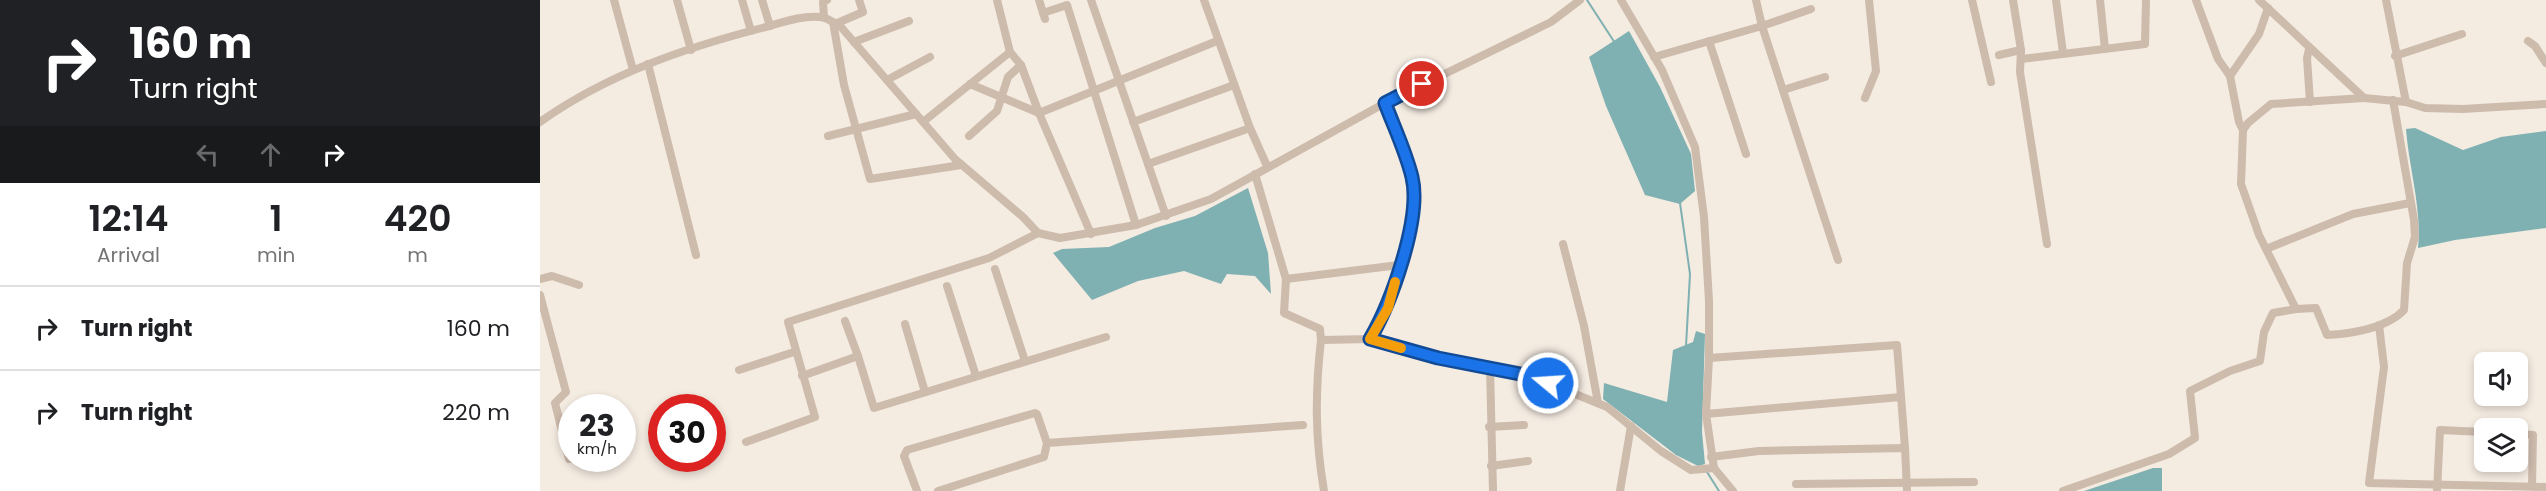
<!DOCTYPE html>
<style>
:root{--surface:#fff;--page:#f2f2f2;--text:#202124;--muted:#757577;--line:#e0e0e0}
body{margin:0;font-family:Poppins,sans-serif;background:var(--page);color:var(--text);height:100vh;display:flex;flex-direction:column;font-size:22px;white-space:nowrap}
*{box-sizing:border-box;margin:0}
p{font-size:20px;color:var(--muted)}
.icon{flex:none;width:33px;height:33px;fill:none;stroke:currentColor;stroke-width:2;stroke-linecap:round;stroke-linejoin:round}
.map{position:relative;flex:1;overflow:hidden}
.details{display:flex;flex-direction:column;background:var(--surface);width:540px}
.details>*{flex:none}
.guide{background:#202124;color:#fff;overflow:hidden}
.fabs{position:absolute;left:1934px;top:352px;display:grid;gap:12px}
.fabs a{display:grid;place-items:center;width:54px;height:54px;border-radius:9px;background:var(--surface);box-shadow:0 3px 9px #0003;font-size:30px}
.speed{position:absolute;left:18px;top:394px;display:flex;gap:12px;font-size:30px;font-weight:700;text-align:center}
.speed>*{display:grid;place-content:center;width:78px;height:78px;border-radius:50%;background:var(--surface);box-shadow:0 3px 9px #0003;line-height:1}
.speed small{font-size:15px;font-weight:400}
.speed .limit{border:9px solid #d22;background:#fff;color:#111}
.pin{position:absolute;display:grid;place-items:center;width:51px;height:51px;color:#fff;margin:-26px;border:3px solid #fff;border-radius:50%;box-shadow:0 2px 6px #0007}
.me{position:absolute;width:66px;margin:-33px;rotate:288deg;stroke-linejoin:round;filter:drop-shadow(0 0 4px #0008)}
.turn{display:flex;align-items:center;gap:21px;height:126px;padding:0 30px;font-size:27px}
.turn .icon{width:78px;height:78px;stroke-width:2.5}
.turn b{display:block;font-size:42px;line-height:51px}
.lanes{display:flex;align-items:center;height:57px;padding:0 30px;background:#0003;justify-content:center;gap:30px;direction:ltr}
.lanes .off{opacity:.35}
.eta{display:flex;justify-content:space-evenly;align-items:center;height:102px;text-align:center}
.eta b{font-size:36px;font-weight:600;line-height:42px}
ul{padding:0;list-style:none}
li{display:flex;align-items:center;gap:18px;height:84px;padding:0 30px;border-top:2px solid var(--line)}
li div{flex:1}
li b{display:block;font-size:22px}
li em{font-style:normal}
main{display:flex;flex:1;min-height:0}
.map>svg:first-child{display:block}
.water{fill:#7fb0b2}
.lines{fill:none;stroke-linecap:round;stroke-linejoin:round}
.stream{stroke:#7fb0b2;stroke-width:2}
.minor{stroke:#cdbbac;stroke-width:8}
.route-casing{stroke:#114b97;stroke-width:15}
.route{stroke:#1a73e8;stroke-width:10}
.slow{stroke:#f59e0b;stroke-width:10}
</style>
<main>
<section class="details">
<div class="guide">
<div class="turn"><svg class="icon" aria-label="right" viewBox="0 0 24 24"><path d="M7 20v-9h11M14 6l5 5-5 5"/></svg><div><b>160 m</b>Turn right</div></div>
<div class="lanes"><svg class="icon off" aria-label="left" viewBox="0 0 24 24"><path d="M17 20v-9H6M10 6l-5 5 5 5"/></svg><svg class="icon off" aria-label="ahead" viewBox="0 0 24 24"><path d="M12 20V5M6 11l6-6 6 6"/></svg><svg class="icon" aria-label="right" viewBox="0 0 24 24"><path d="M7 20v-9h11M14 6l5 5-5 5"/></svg></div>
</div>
<div class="eta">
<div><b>12:14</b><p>Arrival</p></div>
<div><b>1</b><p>min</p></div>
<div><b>420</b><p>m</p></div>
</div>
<ul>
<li><svg class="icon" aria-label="right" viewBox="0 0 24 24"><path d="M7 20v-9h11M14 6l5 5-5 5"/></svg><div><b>Turn right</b></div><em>160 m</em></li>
<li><svg class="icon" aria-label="right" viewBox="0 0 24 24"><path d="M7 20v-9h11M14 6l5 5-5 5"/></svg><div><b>Turn right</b></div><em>220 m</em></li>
</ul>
</section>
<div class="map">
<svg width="2006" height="491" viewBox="0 0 2006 491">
<rect width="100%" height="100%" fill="#f4ebe1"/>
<!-- water -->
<g class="water">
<polygon points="1089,31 1120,87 1151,154 1155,191 1140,204 1105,195 1066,106 1049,57"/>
<path d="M1875,128L1923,150L1961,137L2006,131V228L1915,240L1878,248C1882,208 1869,169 1866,129Z"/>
<polygon points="708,188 728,253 731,294 715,276 687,274 681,284 644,271 598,281 552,300 513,253 522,249 569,247 615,228 655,216"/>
<polygon points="1156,331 1165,334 1162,432 1165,464 1158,466 1136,455 1063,399 1064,383 1127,402 1133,350 1153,342"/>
<polygon points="1613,468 1622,468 1622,491 1544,491"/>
</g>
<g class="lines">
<!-- stream -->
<g class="stream">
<polyline points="1047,0 1075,43"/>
<polyline points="1140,203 1150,274 1146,346"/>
<polyline points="1167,472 1179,491"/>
</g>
<!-- minor -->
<g class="minor">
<polyline points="74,0 93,70"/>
<polyline points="137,0 151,50"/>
<polyline points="202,0 211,31"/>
<polyline points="222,0 230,26"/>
<polyline points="457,0 470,52 481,65 499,113 551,234"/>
<polyline points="499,0 505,19"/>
<polyline points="551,0 626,216"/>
<polyline points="664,0 710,128 727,166"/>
<polyline points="1081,0 1122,70 1155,147 1164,217 1169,301 1169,358 1166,414 1174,468 1193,491"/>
<polyline points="1216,0 1222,26 1271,9"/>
<polyline points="1432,0 1451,82"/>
<polyline points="1473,0 1481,50 1480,72 1507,244"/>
<polyline points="1516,0 1523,53"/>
<polyline points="1560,0 1565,49"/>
<polyline points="1656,0 1678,59 1690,76"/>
<polyline points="1719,0 1824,98 1866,102 1885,108 1923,109 2006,104"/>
<polyline points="1846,0 1866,102"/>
<polyline points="503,13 527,5 596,225"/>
<polyline points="284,17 283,2 287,0"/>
<polyline points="293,22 304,85 330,179 421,165"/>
<polyline points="295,24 323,12 319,0"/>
<polyline points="1169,41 1206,154"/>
<polyline points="1988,41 1995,46 2006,63"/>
<polyline points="314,42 369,21"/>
<polyline points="1769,49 1767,58 1770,102"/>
<polyline points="1459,55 1481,50"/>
<polyline points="1855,56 1922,34"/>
<polyline points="1114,57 1222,26 1298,260"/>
<polyline points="1481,59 1605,44 1606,0"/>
<polyline points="108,64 156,255"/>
<polyline points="347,80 390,57"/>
<polyline points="430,84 499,113 677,41"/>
<polyline points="1243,90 1285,77"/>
<polyline points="1325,98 1336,71 1329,0"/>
<path d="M0,122C66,75 144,48 222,28C241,23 261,15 280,17C287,17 294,23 301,27L415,159L483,217L498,233L520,238L596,225L671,199L845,103L1011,22L1040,0"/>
<polyline points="383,122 470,52"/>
<polyline points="593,122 694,85"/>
<polyline points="1703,130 1699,122 1690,76 1719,34 1728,8"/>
<polyline points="288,136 376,114"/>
<polyline points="429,136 457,111 468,77 481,65"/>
<polyline points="608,164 710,128"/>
<polyline points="715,174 746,279 744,313 780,329 781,340"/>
<polyline points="1023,244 1044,326 1058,403"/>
<polyline points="1726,249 1813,214 1870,203"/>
<polyline points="455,269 485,361"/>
<polyline points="0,279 12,276 39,285"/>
<polyline points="746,279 859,265"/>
<polyline points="407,286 436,376"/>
<polyline points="0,295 26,392 15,403 29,459"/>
<path d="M1756,309L1776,308L1787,335C1811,334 1847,328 1864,310L1867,263L1875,237L1874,220L1853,100"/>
<polyline points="305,321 318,356 334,408 566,337"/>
<polyline points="365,324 385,392"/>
<polyline points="1839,325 1844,367 1829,483 2006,487"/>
<polyline points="830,339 898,358 991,376 1067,407 1121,451 1151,470 1174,468"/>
<polyline points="1169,358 1357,345 1365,448"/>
<polyline points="950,367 953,491"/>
<polyline points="199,370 254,352"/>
<polyline points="262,376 318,356"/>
<polyline points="1166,414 1361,397"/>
<polyline points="949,427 984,425"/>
<polyline points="1977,434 1993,435 1992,486"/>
<polyline points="206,442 275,417 248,322 449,258 498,233"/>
<polyline points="507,443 763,425"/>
<polyline points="1171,457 1219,451 1365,448 1367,491"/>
<polyline points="951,466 988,461"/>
<polyline points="1256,484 1434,482"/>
<polyline points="377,491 364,456 367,450 495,413 497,414 507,443 504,457 398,491"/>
<path d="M784,491C775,438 775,393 781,340L830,339L848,308L875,216L873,177L845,103"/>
<polyline points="1080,491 1091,426"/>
<polyline points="1523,491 1629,454 1655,438 1650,391 1690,371 1720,361 1724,332 1733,313 1756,309 1719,235 1701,184 1703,130 1708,123 1731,104 1824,98"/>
<polyline points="1897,491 1900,430 1944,432"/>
</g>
</g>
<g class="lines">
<defs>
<path id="route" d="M882,84L845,103C854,127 866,152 872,177C882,218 851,303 830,339L898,358L991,376L1008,383"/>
</defs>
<!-- route casing -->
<use href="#route" class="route-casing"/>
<!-- route -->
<use href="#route" class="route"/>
<!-- slow -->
<polyline class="slow" points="855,282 848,308 830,339 861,348"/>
</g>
</svg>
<div class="fabs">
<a><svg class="icon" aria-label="sound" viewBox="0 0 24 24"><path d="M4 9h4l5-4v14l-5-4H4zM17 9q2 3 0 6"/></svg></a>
<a><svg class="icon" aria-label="layers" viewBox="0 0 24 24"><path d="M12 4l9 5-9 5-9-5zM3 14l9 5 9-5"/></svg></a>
</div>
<div class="speed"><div>23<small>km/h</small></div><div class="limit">30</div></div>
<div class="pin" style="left:882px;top:84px;background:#d93025"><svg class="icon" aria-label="arrive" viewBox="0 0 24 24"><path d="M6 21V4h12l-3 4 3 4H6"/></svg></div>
<svg class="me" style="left:1008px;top:383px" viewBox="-20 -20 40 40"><circle r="17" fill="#1a73e8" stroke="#fff" stroke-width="3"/><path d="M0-11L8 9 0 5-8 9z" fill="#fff"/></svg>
</div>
</main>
